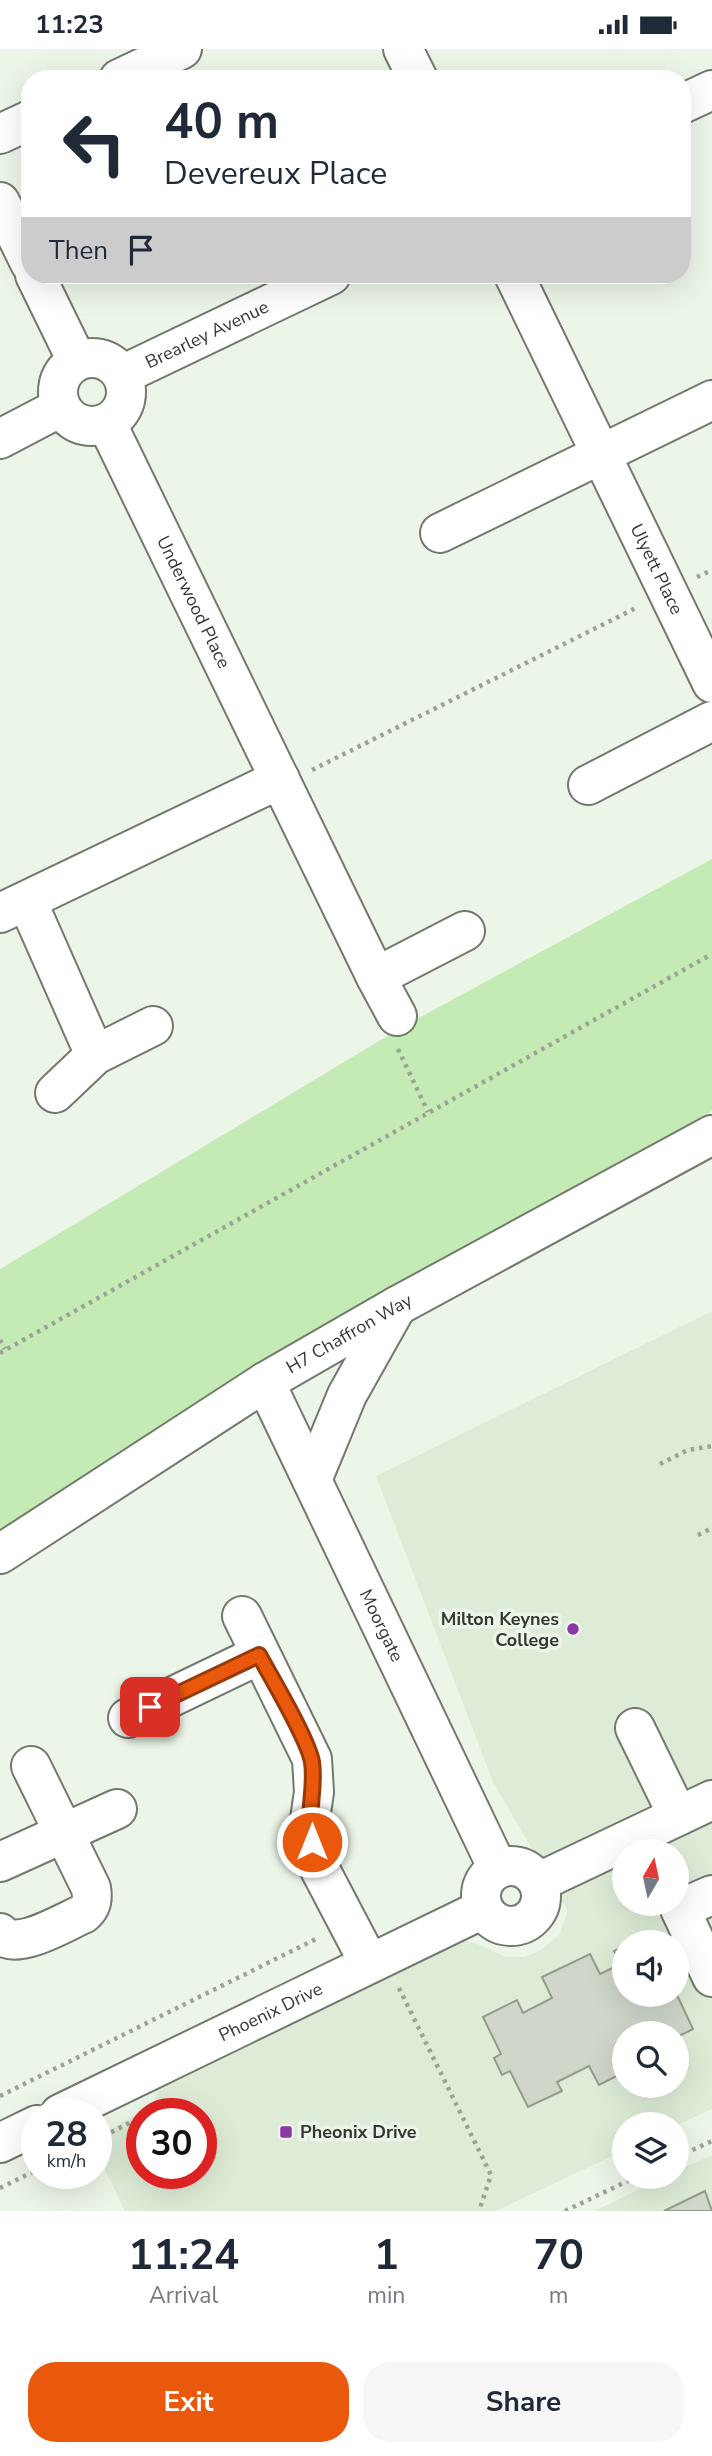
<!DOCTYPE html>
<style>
:root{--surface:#fff;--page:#f6f6f7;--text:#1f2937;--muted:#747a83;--accent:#ea580c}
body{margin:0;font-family:"Nunito Sans",sans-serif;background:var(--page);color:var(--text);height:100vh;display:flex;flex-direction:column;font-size:26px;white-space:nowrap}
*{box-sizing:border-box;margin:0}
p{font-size:23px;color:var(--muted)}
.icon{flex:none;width:38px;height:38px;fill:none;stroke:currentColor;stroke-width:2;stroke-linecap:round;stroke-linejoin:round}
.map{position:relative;height:2162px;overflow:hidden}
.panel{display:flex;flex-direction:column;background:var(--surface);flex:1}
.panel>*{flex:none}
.guide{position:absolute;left:21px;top:21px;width:670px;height:214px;border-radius:28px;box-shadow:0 7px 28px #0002;background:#fff;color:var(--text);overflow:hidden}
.needle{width:46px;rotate:9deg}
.buttons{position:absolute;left:612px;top:1790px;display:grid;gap:14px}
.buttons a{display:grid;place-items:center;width:77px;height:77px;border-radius:50%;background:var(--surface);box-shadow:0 7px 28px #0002;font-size:35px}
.speed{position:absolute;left:21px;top:2049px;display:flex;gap:14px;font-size:35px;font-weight:700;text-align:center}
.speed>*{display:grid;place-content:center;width:91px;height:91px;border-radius:50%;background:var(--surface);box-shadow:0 7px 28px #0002;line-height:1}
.speed small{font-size:18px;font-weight:400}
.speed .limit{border:10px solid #d22;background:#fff;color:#111}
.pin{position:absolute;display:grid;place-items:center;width:60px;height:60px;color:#fff;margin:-30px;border-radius:14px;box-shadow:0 4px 10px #0006}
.me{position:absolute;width:77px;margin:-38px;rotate:0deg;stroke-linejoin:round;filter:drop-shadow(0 0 5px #0008)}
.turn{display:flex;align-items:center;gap:24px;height:147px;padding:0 28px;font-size:32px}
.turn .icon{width:91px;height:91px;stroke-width:2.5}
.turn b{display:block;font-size:49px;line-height:60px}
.then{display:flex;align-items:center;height:66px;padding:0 28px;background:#0003;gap:14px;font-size:26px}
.eta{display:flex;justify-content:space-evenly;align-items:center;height:119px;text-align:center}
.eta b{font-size:42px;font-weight:700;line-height:49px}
.primary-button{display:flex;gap:14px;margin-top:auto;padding:14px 28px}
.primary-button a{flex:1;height:80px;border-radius:28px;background:var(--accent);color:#fff;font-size:28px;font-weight:700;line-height:80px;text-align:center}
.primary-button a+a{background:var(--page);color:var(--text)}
.status{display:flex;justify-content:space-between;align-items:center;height:49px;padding:0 35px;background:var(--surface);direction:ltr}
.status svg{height:19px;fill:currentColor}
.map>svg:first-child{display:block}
.built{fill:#deecd7;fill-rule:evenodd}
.green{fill:#c5ebb4}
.building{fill:#ced7ca;stroke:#929b8e;stroke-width:2}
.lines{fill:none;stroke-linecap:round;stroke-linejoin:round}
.minor-casing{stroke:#727a6e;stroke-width:42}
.path{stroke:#9ba398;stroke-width:4.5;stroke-dasharray:3.5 5;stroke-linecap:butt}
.minor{stroke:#fff;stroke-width:38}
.route-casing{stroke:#983908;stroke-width:18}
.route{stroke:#ea580c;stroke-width:12}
.poi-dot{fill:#8b38a7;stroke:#ecf6e8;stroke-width:2.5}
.labels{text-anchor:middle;stroke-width:7;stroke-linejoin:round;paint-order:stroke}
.street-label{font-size:18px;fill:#343832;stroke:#ecf6e8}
.poi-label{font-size:18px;font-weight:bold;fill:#343832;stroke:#ecf6e8;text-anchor:end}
</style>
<div class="status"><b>11:23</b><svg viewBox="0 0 49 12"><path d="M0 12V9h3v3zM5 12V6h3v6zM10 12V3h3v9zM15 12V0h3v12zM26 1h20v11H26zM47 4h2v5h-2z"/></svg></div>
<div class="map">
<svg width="712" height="2162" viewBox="0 0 712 2162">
<rect width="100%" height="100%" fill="#ecf6e8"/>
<!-- built -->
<g class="built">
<path d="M712,1262V2060L677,2076H625V2101L496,2162H125L96,2102V2088L154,2056L158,2038L458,1891L475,1894L506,1908H524L539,1902L559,1886L568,1862L493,1733L376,1427ZM625,1802H677V1855H625ZM625,1894H677V1946H625ZM625,1984H677V2037H625ZM142,2065H201V2124H142Z"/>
<polygon points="712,2106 712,2162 594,2162 665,2128 677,2128 677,2122"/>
</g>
<!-- green -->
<polygon class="green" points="712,810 712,1062 487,1187 0,1493 0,1220 404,977"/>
<!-- building -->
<g class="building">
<polygon points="649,1885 653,1894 633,1894"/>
<polygon points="625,1897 625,1946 677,1946 693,1980 677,1988 677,1984 625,1984 625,2023 599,2036 589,2017 557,2033 562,2042 528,2058 510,2022 502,2026 494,2009 501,2005 483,1968 517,1951 523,1964 552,1949 542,1928 590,1905 600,1925 621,1915 614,1902"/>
<polygon points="705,2142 712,2162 664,2162"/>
</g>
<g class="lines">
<defs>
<g id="minor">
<polyline points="403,0 418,30"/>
<polyline points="119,30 182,0"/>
<polyline points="682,55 712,41"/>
<polyline points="0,85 30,71"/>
<polyline points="0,153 30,214"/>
<polyline points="35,226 77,312"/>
<path id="s1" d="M514,226L712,634"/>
<circle cx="92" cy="343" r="34"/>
<path id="s2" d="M122,326L331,226"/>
<path id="s3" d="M107,375L376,928L465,882"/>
<polyline points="0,390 61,358"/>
<polyline points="440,484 712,351"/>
<polyline points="588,736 712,672"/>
<polyline points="27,852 95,1006"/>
<polyline points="0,864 280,730"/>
<polyline points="376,928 397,967"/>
<polyline points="55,1044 95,1006 153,977"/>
<path id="s4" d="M265,1333L498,1820"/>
<polyline points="312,1431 347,1346 397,1257"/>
<path id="s5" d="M0,1505L265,1333L397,1257L712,1086"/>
<polyline points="242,1567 312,1710 314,1743 309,1777 314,1809 369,1914"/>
<polyline points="128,1669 259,1606"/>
<polyline points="635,1679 678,1767"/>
<polyline points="0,1813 117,1760"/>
<circle cx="511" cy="1847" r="30"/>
<polyline points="539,1833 712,1751"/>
<polyline points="712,1846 680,1860 712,1928"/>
<path d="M0,1884C14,1904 64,1873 83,1865C92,1858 93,1850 91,1839L31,1717"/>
<path id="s6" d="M60,2065L483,1860"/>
<polyline points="0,2094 37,2076"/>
</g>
</defs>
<!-- minor casing -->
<use href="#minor" class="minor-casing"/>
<!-- path -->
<g class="path">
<polyline points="697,528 712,521"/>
<polyline points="312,721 636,559"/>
<polyline points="398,1000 428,1063"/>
<polyline points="0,1291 5,1300"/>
<polyline points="0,1304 712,905"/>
<polyline points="660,1415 688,1401 712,1397"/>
<polyline points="698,1486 712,1479"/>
<polyline points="399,1939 491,2126 479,2162"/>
<polyline points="0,2047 318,1889"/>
<polyline points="96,2091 139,2069"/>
<polyline points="677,2108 712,2092"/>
<polyline points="0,2139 37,2121"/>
<polyline points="565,2162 636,2128"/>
</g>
<!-- minor -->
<use href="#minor" class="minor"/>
</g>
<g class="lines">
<defs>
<path id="route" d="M150,1658L259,1606C272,1630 308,1690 312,1713C316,1740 306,1766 312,1793"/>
</defs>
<!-- route casing -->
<use href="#route" class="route-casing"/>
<!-- route -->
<use href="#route" class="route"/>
</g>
<!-- markers -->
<g class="poi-dot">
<circle cx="573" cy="1580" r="7"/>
<rect x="279" y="2076" width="14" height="14" rx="3.5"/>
</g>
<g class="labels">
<!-- street labels -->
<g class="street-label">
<text dy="6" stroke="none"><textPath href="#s2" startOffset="94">Brearley Avenue</textPath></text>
<text dy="6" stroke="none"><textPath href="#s1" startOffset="327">Ulyett Place</textPath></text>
<text dy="6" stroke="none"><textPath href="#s3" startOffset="198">Underwood Place</textPath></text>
<text dy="6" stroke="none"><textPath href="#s5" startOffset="413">H7 Chaffron Way</textPath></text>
<text dy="6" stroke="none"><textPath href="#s4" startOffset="270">Moorgate</textPath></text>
<text dy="6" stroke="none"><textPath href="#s6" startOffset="234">Phoenix Drive</textPath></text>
</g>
<!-- poi labels -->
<g class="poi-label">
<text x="559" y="1576">Milton Keynes<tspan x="559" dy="21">College</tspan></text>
<text x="300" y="2089" text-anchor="start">Pheonix Drive</text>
</g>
</g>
</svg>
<div class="buttons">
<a><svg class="needle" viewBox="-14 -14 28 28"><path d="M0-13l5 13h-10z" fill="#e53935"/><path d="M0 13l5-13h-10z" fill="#747a83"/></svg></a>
<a><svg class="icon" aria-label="sound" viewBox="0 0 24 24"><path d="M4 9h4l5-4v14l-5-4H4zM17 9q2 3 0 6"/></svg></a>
<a><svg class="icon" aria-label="search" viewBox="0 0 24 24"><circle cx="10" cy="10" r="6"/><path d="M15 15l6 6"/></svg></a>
<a><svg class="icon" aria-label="layers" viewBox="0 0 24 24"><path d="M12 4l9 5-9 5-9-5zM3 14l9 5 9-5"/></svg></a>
</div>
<div class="speed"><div>28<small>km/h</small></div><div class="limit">30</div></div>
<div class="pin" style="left:150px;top:1658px;background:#d93025"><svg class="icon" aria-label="arrive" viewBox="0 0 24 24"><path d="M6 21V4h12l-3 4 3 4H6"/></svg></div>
<svg class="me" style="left:312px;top:1793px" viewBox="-20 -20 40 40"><circle r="17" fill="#ea580c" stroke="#fff" stroke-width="3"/><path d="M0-11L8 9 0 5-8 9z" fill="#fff"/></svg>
<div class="guide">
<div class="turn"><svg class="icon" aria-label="left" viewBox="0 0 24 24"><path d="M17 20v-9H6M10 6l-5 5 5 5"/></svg><div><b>40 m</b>Devereux Place</div></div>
<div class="then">Then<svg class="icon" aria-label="arrive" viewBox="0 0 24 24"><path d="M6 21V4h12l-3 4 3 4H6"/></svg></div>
</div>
</div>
<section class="panel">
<div class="eta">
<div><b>11:24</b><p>Arrival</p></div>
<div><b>1</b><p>min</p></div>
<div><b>70</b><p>m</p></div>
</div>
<div class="primary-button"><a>Exit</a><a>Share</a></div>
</section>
